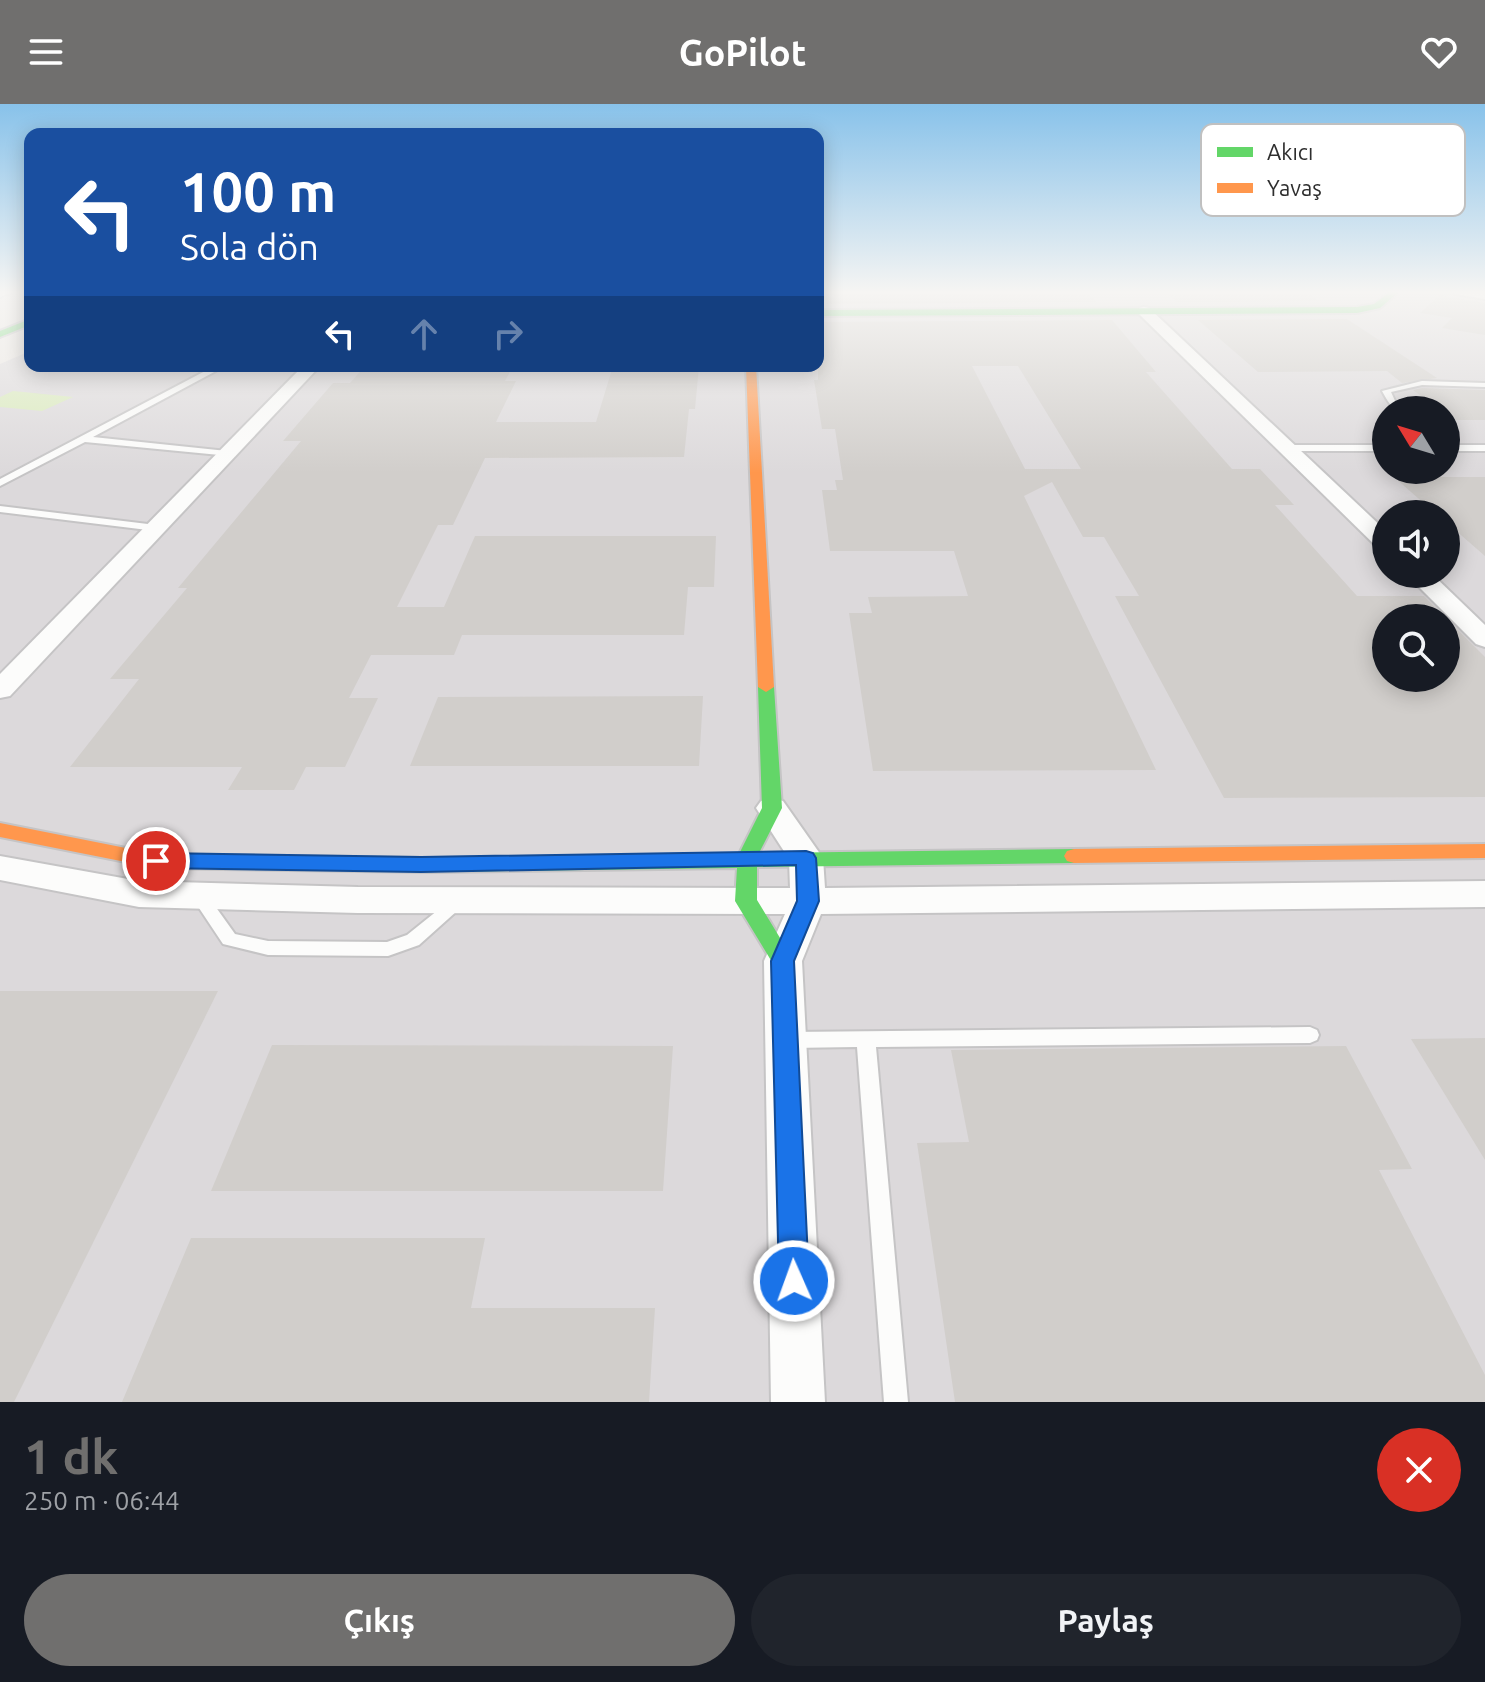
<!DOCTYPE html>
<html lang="tr">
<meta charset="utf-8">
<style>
:root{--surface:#171b24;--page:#20242c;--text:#f1f3f6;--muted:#9ea1a6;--accent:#706f6e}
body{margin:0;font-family:Ubuntu,sans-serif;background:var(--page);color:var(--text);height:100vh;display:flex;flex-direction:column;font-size:30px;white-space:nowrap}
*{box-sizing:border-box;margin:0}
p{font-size:26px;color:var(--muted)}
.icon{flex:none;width:44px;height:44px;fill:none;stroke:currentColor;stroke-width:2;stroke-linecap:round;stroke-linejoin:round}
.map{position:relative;height:1298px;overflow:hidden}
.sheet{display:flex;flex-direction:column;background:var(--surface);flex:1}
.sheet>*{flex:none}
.guide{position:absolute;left:24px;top:24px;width:800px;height:244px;border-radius:16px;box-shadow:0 4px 20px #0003;background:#1a4fa0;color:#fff;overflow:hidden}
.needle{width:52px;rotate:308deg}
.fabs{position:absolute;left:1372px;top:292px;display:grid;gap:16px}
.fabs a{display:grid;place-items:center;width:88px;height:88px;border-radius:50%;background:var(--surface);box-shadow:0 4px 20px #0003;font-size:40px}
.pin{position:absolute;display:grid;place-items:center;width:68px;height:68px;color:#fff;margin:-34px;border:4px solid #fff;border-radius:50%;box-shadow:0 2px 8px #0007}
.me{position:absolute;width:88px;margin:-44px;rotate:358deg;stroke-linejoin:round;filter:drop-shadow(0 0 6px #0008)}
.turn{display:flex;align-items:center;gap:28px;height:168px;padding:0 24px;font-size:36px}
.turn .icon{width:104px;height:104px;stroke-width:2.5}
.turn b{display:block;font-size:56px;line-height:68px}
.lanes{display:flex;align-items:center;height:76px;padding:0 24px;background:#0003;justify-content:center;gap:40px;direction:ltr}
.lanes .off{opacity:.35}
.round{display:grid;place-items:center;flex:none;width:84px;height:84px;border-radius:42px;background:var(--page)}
.headline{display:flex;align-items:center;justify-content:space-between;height:136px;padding:0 24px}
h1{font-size:48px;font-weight:700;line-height:60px;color:var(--accent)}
.action{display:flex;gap:16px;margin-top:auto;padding:16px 24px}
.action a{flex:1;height:92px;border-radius:48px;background:var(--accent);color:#fff;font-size:32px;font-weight:700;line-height:92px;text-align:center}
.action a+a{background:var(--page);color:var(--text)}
header{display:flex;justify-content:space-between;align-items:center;height:104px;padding:0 24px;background:var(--accent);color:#fff;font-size:36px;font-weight:700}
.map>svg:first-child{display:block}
.industrial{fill:#dcd9db;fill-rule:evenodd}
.pitch{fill:#d9eabb}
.building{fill:#d1cecb;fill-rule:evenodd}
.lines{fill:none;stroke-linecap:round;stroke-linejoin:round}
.lane-casing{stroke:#c5c4c5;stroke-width:4}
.street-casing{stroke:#c5c4c5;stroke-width:4}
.fast-casing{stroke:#c5c4c5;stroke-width:4}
.slow-casing{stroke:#c5c4c5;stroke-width:4}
.lane{fill:#fcfcfb;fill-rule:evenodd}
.street{fill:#fcfcfb;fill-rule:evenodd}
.fast{fill:#63d668;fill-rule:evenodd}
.slow{fill:#ff974d;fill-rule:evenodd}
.route{fill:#1a73e8;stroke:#114b97;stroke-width:2}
.key{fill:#fff;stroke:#c0c0c0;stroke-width:2}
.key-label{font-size:22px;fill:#2e2e2e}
</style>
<header><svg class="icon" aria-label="menu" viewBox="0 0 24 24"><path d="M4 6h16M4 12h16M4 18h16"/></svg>GoPilot<svg class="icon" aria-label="heart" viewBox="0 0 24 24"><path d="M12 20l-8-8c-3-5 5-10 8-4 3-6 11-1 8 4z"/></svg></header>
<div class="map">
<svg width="1485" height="1298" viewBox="0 0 1485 1298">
<rect width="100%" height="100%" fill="#ece8e4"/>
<!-- industrial -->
<path class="industrial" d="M818,187H1485V1298H0V260L30,247V262H818ZM1386,306H1446V366H1386ZM1386,410H1446V470H1386ZM1386,514H1446V574H1386Z"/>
<!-- pitch -->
<polygon class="pitch" points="13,287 73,293 42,307 0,303 0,293"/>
<!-- building -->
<g class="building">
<polygon points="833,187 1085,187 1096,198 827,200 826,194 835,194"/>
<polygon points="1164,187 1304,187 1319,197 1177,198"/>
<polygon points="1440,191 1485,199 1485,231 1442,224 1452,214 1420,209"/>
<polygon points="1347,215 1437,274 1402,279 1387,267 1258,268 1198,216"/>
<path d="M1112,216L1156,268H1146L1232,365H1260L1294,401H1275L1357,492H1424L1446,514H1386V574H1446V514L1485,553V693L1224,694L1115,492H1139L1104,433H1083L1052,378L1024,392L1156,666L873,667L849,509H872L868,493L968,492L954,447H830L822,386H837L835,376H843L835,325H822L814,276H818V218ZM972,262H1018L1081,365H1025Z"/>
<polygon points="365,262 513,262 505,277 516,277 496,318 596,318 613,262 699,262 695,305 689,305 684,353 485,354 453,421 438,421 397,503 444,503 475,432 716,432 714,483 688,483 684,531 462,531 454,551 371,551 349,594 378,594 345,663 306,663 294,686 228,686 242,663 70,663 139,575 110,575 187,484 178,484 301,337 283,337 333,279 350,279"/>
<polygon points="1422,284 1485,286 1485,316 1454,316 1446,310 1446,306 1440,306 1413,286"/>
<polygon points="1394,373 1485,373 1485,452 1446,418 1446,410 1436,410"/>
<polygon points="703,592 699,662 410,662 438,593"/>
<polygon points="0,887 218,887 14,1298 0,1298"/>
<polygon points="1485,934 1485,1056 1411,935"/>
<polygon points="272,941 673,942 663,1087 211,1087"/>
<polygon points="1346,942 1412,1065 1379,1066 1485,1271 1485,1298 955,1298 917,1039 969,1038 951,946"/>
<polygon points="191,1134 485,1134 471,1204 655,1204 649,1298 122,1298"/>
</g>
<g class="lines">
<defs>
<g id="lane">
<polygon points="209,265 216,267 93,333 227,347 232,350 230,352 85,338 0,382 0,375"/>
<path d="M1422,277L1485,279V283L1422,281L1391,288L1396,299L1406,306C1391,306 1389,299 1382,287Z"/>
<polygon points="1386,341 1386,347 1288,347 1284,344 1288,341"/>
<rect x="1446" y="341" width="39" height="6"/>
<polygon points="0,402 156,421 161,424 156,427 0,408"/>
<polygon points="199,786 205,788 235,830 268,837 387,838 407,831 453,794 459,792 465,794 467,798 419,841 388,852 268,851 223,840 191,792 193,788"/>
<polygon points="1310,923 1317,926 1319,931 1317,936 1310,939 876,943 908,1298 884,1298 857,943 790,944 783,941 781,936 783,931 790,928"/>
</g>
<g id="street">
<polygon points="0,187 14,187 0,193"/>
<polygon points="1453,187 1485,187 1485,195 1455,190"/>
<polygon points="1144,203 1149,204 1386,427 1386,446 1378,444 1139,210 1139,204"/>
<polygon points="303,262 320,262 10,592 0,594 0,570"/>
<polygon points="1406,470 1432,470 1485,521 1485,543 1476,540"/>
<polygon points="772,694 783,697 823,754 825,784 1485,777 1485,803 821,810 802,857 825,1298 771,1298 764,857 785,810 358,809 139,803 0,776 0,752 139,777 358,783 790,784 789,755 756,704 761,697"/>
</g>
<g id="fast">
<polygon points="1391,187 1400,187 1380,204 1357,209 818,212 818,206 1357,203 1374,200"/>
<polygon points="30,215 30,221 0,233 0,227"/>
<polygon points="766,578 774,583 782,704 759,749 1074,745 1081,747 1084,752 1081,757 1074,759 757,763 757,796 794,857 791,863 783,866 775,863 735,797 737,764 430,768 423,766 420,761 423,756 430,754 739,750 762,704 758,583"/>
</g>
<g id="slow">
<polygon points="746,262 756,262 774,583 766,588 758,583"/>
<polygon points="0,719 156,750 430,754 437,756 440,761 437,766 430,768 156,764 0,733"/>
<polygon points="1485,740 1485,754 1074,759 1067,757 1064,752 1067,747 1074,745"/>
</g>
</defs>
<!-- lane casing -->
<use href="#lane" class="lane-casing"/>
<!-- street casing -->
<use href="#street" class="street-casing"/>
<!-- fast casing -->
<use href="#fast" class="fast-casing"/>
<!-- slow casing -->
<use href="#slow" class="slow-casing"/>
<!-- lane -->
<use href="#lane" class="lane"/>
<!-- street -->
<use href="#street" class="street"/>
<!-- fast -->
<use href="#fast" class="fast"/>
<!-- slow -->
<use href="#slow" class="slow"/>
</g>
<!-- sky -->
<linearGradient id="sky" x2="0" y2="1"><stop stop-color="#88c2ea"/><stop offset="0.51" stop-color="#f6f5f3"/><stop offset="1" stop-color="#f6f5f3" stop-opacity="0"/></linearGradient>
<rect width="1485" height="369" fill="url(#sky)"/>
<!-- route -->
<polygon class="route" points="806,747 813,749 816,754 819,797 794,857 809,1177 804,1188 794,1192 783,1188 779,1177 771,857 797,797 796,761 421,768 156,764 149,762 146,757 149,752 156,749 421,753"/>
<!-- legend -->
<rect x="1201" y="20" width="264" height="92" rx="12" class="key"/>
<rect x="1217" y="43" width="36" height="10" fill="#63d668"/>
<rect x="1217" y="79" width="36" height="10" fill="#ff974d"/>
<g class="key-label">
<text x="1267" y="56">Akıcı</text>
<text x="1267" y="92">Yavaş</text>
</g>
</svg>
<div class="fabs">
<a><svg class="needle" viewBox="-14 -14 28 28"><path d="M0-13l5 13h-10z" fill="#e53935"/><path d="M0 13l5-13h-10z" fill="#9ea1a6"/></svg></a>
<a><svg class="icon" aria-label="sound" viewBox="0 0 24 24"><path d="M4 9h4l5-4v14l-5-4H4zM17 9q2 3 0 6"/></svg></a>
<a><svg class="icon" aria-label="search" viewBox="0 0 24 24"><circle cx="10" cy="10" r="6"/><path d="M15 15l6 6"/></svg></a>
</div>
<div class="pin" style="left:156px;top:757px;background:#d93025"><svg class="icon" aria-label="arrive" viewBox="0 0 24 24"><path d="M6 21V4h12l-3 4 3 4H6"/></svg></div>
<svg class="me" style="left:794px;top:1177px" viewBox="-20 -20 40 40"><circle r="17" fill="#1a73e8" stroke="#fff" stroke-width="3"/><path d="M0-11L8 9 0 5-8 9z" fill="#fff"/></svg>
<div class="guide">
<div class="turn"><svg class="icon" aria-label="left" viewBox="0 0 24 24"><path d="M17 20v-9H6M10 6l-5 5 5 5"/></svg><div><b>100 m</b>Sola dön</div></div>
<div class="lanes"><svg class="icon" aria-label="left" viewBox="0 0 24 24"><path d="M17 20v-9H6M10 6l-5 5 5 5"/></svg><svg class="icon off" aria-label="ahead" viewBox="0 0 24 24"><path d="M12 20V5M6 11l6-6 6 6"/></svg><svg class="icon off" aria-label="right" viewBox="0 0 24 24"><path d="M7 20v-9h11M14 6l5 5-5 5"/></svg></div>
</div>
</div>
<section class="sheet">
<div class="headline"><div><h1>1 dk</h1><p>250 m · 06:44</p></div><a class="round" style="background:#d93025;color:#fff"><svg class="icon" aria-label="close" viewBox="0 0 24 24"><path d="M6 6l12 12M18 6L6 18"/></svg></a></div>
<div class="action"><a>Çıkış</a><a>Paylaş</a></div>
</section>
